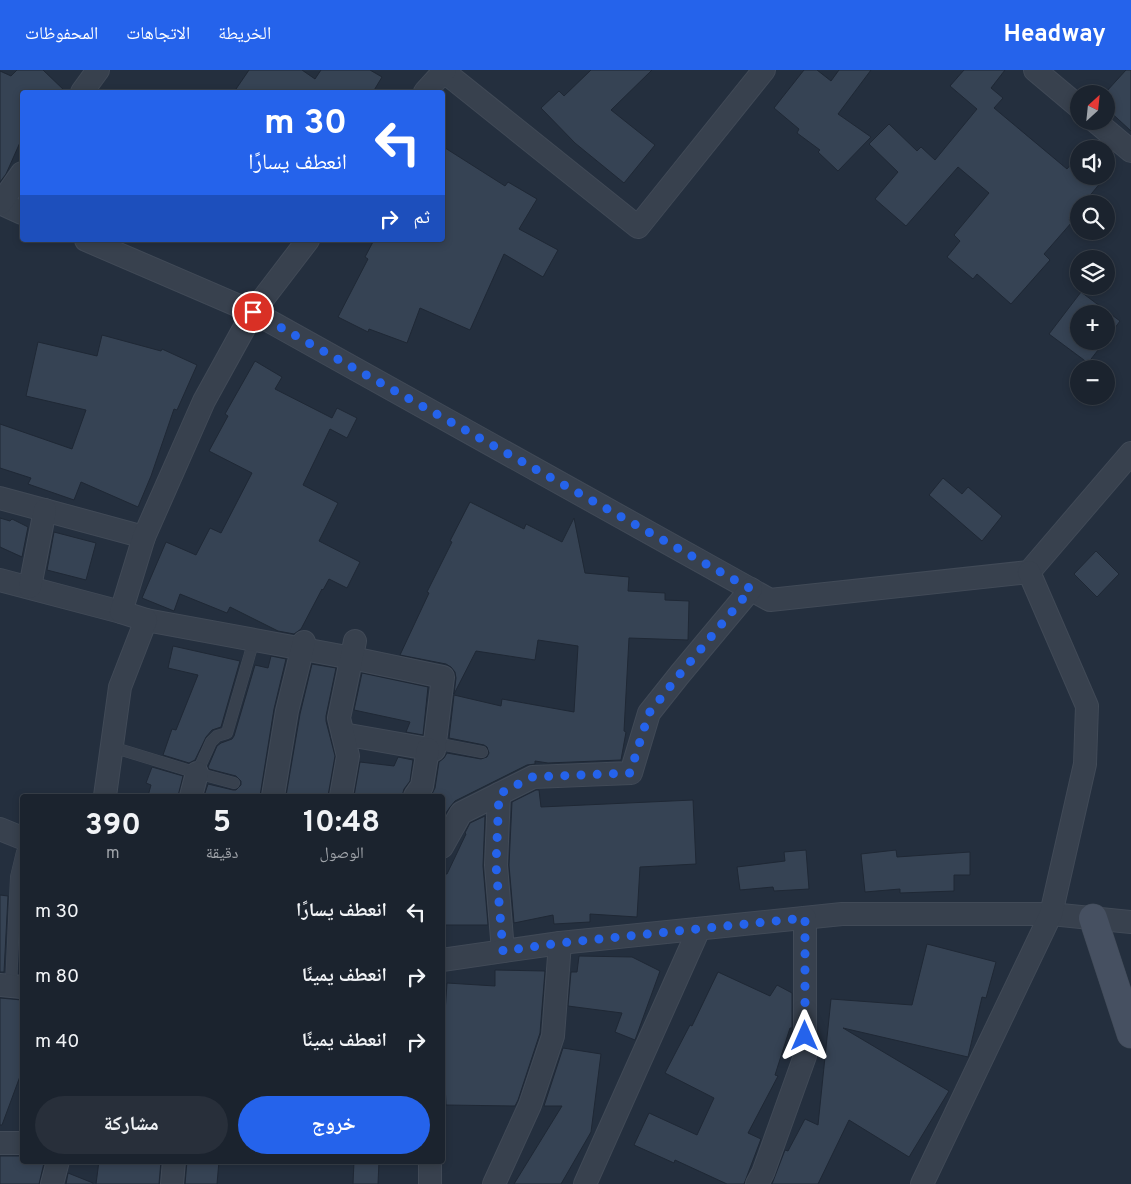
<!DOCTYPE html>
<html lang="ar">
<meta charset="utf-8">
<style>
:root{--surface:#1b232e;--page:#282f3a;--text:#f1f3f6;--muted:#a0a4aa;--line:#39404a;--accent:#2563eb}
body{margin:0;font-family:Overpass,"Noto Naskh Arabic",sans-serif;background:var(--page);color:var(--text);direction:rtl;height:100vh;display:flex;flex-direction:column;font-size:19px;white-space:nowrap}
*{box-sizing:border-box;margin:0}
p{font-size:16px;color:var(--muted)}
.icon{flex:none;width:28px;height:28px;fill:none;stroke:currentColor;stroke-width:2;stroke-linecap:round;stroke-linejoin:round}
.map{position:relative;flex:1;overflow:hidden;direction:ltr}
.side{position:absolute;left:20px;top:724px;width:425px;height:370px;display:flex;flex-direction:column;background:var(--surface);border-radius:5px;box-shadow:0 2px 8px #0003,0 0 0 1px var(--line);direction:rtl}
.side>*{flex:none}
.hud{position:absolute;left:20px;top:20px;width:425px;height:152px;border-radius:5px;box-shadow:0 2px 8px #0003,0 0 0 1px var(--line);direction:rtl;background:#2563eb;color:#fff;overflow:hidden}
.needle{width:32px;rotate:27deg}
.controls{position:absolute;left:1070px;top:15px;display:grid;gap:10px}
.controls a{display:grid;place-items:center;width:45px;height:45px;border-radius:50%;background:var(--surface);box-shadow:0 2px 8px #0003,0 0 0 1px var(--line);font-size:25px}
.pin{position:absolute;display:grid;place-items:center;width:42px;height:42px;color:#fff;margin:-21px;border:2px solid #fff;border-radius:50%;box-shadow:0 1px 5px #0007}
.me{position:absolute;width:55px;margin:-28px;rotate:0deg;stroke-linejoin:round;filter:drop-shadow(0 0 4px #0008)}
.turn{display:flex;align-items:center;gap:18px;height:105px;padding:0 15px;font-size:22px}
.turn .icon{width:65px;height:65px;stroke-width:2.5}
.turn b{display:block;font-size:35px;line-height:42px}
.then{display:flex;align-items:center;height:48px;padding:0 15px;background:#0003;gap:10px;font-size:19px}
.eta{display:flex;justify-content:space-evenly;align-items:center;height:85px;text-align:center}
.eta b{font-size:30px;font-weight:700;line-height:35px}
.action{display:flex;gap:10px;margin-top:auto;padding:10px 15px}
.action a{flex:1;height:58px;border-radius:30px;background:var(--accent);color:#fff;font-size:20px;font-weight:700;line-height:58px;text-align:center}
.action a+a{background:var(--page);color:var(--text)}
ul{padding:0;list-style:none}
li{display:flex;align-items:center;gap:15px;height:65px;padding:0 15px}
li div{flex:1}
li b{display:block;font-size:19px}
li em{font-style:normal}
header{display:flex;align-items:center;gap:30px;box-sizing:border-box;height:70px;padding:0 25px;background:var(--accent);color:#fff}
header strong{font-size:24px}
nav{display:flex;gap:28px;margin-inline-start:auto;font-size:18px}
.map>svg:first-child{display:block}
.building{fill:#364354;stroke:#1f2835}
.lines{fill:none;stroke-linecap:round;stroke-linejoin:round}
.lane-casing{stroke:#414a57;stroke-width:12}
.street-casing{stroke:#414a57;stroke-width:24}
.secondary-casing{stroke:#414a57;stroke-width:29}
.lane{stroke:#38414e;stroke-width:11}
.street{stroke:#38414e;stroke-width:22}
.secondary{stroke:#465061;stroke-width:28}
.route{stroke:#2563eb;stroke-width:9;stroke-dasharray:0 16.2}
</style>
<header>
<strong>Headway</strong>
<nav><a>الخريطة</a><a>الاتجاهات</a><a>المحفوظات</a></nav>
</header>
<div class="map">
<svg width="1131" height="1114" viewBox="0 0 1131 1114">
<rect width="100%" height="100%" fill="#242f3e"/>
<!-- building -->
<g class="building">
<polygon points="17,0 43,0 66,22 22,22 22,68 6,104 0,112 0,1 11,6"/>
<polygon points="249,0 302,0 315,9 321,0 370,0 382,7 373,22 234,22"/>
<polygon points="591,0 652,0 611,40 655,75 624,113 575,73 541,38 559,21 564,26"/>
<polygon points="804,0 817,0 831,11 839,0 871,0 838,44 871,67 838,101 818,82 820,80 797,63 799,59 774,38"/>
<polygon points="964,0 1005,0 991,18 1003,28 994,38 1067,99 1079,85 1079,106 1106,106 1083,134 1079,134 1079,138 1069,150 1072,152 1044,184 1050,190 1011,234 977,204 973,209 947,187 960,171 954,165 989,123 958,97 906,156 875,129 898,102 869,74 889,54 917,81 921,77 935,90 977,39 950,16"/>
<polygon points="1126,0 1131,0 1131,61 1106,38 1106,22"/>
<polygon points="442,76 505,116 508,112 537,129 519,159 558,180 543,207 504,184 470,260 420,238 407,273 369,259 368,262 338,247 368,189 365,187 374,170 442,170"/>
<polygon points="1081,222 1120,251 1106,270 1106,244 1079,244 1079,271 1105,271 1088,293 1049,264"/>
<polygon points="102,265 161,281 162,279 197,295 177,340 174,339 151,406 138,437 81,412 74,430 28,414 31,408 0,398 0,354 72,379 86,340 26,326 38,272 97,286"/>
<polygon points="255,291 282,307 275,319 332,348 337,338 357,348 347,368 330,359 303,415 338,433 319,471 360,492 347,518 329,509 323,520 322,519 301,559 294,564 278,561 230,537 227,543 180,524 174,541 142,528 166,472 196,485 210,458 221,463 252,403 209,381 228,346 225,344"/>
<polygon points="943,408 962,424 968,417 1002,446 982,471 929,425"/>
<polygon points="470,432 524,459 526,454 562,472 574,448 585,503 629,507 628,521 665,523 665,530 689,531 688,570 629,568 624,661 626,662 621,690 548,693 535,691 535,694 527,695 455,731 450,737 442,749 442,726 431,726 435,718 439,692 444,688 447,683 481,689 487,687 489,683 487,677 484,675 449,668 454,625 501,636 502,629 574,642 578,576 538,570 535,590 476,581 454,624 456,608 455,602 451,597 446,594 400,585 429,523 427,522 452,472 450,471"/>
<polygon points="0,448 10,451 12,449 28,457 22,487 0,477"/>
<polygon points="54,462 96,473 86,510 47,500"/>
<polygon points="1096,481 1119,504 1097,527 1074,504"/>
<polygon points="173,576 240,591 221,657 212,660 206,667 195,690 189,693 163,685 172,659 176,660 198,605 168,598"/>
<polygon points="271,586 286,589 274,639 260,726 204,726 208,714 233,720 236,720 241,715 241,711 236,706 209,699 208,697 217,676 221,673 232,669 234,666 255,595 268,598"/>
<polygon points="312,594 336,598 326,646 326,651 335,686 328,726 286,726 300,644"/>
<polygon points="362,603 428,617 423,665 406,662 410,652 354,640"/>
<polygon points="398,687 413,690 410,711 404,719 402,726 354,726 360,692 394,696"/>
<polygon points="152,697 183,706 178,726 148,726 151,715 146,713"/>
<polygon points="536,720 539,720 541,737 693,730 696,794 640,797 637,847 590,844 590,852 554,854 553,845 514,853 509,795 512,732"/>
<polygon points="485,746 483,796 488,855 442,855 442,804 447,804 466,764 465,763 470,753"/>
<polygon points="806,780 809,819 774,821 773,817 740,820 737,797 785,791 784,782"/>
<polygon points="896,780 897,787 970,782 970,805 954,805 954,821 900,823 900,819 865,822 861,784"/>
<polygon points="0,825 8,826 4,902 0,902"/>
<polygon points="22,829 22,904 19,904"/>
<polygon points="927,874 996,892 986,928 982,927 968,987 843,958 949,1021 909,1087 849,1050 818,1114 772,1114 785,1080 788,1081 805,1049 818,1055 831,929 912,935"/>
<polygon points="579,886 632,887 660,901 635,970 615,962 622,943 568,936 571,902 577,902"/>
<polygon points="495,900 545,901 540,963 518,1030 515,1036 446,1035 443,972 447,913 495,916"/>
<polygon points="718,902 770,926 777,915 792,923 792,958 790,958 775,1005 778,1006 748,1063 761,1069 744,1114 727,1114 675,1090 674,1093 634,1075 649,1043 697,1065 714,1028 665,1003 690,955 692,956"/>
<polygon points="0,928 22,930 22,1001 2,1055 0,1055"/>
<polygon points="563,978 601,984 591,1062 561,1114 514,1114 562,1036 544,1036"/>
<polygon points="0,1086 22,1086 22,1091 39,1091 44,1093 39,1114 0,1114"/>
<polygon points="99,1091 161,1091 159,1114 96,1114"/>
<polygon points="187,1091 219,1091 217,1114 185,1114"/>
<polygon points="354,1091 379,1091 378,1114 353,1114"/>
<polygon points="68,1103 93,1113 93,1114 66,1114"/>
</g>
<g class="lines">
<defs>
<g id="lane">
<polyline points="435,673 482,682"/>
<polyline points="112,677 197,703 234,713"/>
<polyline points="197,703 211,672 217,666 227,663 254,570"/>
<polyline points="11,916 16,807 22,782"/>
</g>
<g id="street">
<polyline points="442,0 638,157 764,0"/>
<polyline points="1035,0 1079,37"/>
<polyline points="82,22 98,0"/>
<polyline points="425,22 445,0"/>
<polyline points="1095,51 1131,81"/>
<polyline points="0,133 22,143"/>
<polyline points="1,133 22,103"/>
<polyline points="86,170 253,242 770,530 1029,502 1131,383"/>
<polyline points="0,428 144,467"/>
<polyline points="0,510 121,542"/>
<polyline points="30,517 45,440"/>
<polyline points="146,550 352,588 443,607 434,680 343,664"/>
<polyline points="499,724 496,795 503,881"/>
<polyline points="105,726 120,617 146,550 121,542 144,467 204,331 253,242 308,170"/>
<polyline points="191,726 197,703"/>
<polyline points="273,726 287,641 304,572"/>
<polyline points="341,726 348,686 339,648 355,571"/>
<polyline points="415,726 422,716 428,679"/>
<polyline points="0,759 22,768"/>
<polyline points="442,777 461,743 533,707 631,703 649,643 680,604 751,519"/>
<polyline points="442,890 560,873 842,844 1051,844 1131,852"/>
<polyline points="0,915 22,917"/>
<polyline points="0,1073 22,1073"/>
<polyline points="52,1114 58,1091"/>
<polyline points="172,1114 174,1091"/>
<polyline points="430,1114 430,1091"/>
<polyline points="494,1114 530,1035 553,966 560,873"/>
<polyline points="585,1114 699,859"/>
<polyline points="757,1114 763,1103 805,986 805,848"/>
<polyline points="922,1114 1051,844 1085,694 1087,636 1029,502"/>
</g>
<polyline id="secondary" points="1093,848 1131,964"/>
</defs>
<!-- lane casing -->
<use href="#lane" class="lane-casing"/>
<!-- street casing -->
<use href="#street" class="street-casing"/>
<!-- secondary casing -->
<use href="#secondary" class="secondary-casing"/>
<!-- lane -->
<use href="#lane" class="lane"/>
<!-- street -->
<use href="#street" class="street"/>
<!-- secondary -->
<use href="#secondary" class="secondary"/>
</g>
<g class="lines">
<!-- route -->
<polyline class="route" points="253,242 751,519 680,604 649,643 630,703 532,707 499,724 496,795 503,881 560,873 805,848 805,966"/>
</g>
</svg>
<div class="controls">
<a><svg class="needle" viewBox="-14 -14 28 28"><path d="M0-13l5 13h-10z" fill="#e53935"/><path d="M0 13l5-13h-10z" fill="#a0a4aa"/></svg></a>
<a><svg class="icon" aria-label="sound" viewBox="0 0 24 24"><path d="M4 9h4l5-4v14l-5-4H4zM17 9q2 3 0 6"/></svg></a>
<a><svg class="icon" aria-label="search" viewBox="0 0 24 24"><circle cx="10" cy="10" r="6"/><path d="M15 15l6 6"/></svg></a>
<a><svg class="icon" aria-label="layers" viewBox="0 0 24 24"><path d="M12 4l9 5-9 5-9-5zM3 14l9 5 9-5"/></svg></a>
<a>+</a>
<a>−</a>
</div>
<div class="pin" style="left:253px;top:242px;background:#d93025"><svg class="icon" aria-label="arrive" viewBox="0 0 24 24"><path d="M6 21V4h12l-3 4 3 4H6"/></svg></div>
<svg class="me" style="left:805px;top:966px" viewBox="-20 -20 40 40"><path d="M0-17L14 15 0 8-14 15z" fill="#2563eb" stroke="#fff" stroke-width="4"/></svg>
<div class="hud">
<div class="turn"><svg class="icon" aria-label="left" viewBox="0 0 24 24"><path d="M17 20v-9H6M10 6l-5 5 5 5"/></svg><div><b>30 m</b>انعطف يسارًا</div></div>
<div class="then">ثم<svg class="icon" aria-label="right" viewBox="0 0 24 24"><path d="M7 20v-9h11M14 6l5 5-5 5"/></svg></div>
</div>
<section class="side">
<div class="eta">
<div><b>10:48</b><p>الوصول</p></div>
<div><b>5</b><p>دقيقة</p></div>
<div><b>390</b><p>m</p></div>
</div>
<ul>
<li><svg class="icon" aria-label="left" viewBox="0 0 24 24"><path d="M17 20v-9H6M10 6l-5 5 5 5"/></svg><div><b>انعطف يسارًا</b></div><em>30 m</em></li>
<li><svg class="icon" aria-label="right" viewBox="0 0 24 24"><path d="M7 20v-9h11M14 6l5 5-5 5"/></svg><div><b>انعطف يمينًا</b></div><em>80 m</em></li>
<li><svg class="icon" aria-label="right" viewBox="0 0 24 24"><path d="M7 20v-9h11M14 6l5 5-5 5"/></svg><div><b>انعطف يمينًا</b></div><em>40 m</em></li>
</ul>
<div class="action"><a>خروج</a><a>مشاركة</a></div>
</section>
</div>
